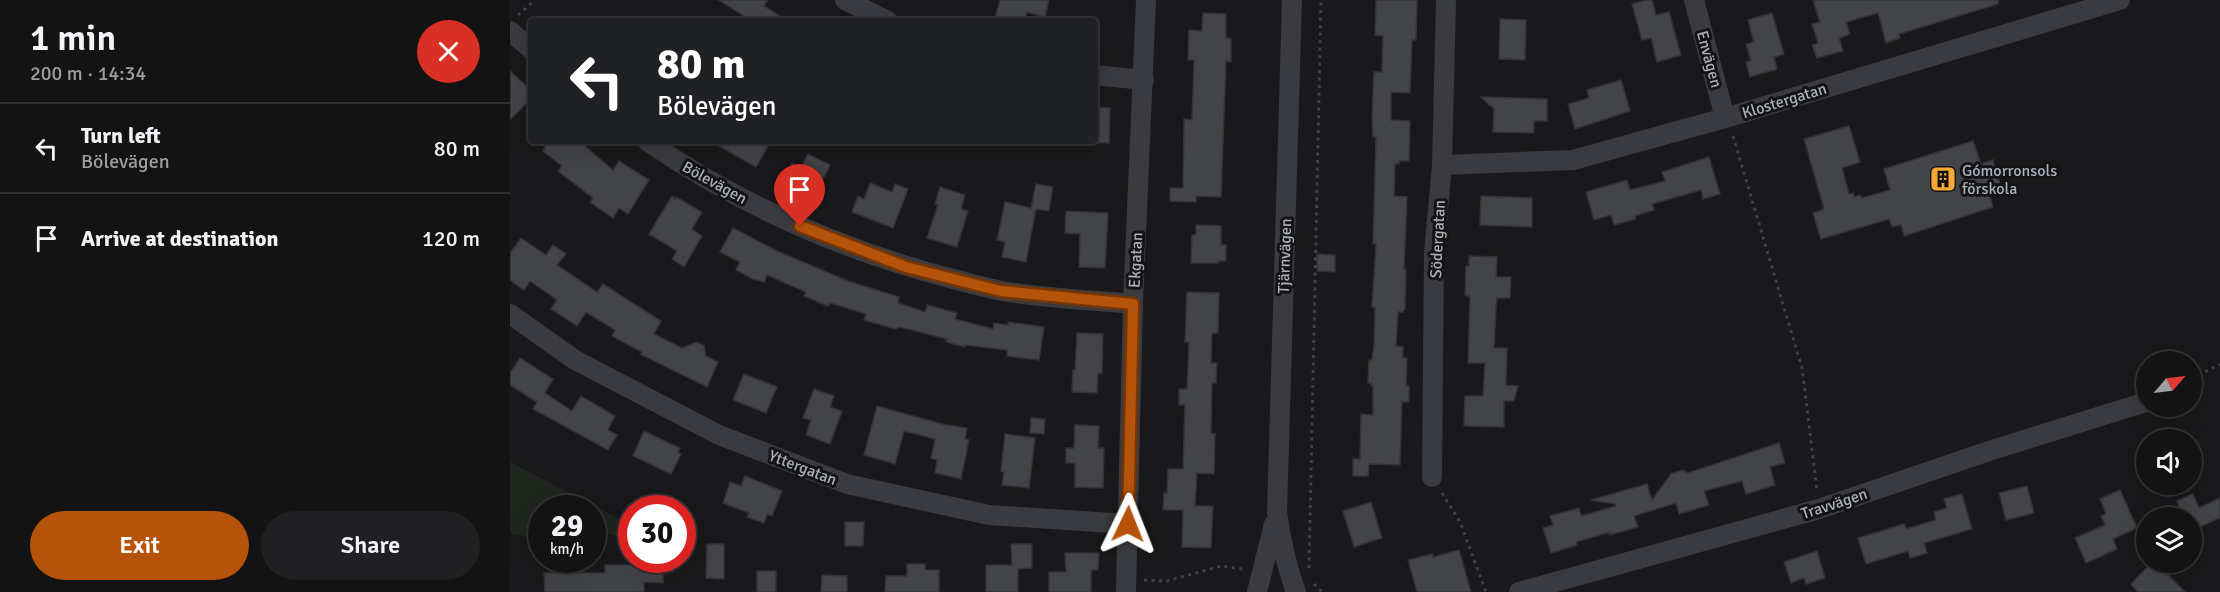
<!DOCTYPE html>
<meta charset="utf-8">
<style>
:root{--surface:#131314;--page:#202022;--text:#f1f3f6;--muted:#9d9ea0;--line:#323234;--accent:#b45309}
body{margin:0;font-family:Signika,sans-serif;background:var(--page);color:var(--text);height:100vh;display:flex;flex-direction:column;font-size:22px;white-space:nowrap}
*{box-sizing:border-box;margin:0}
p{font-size:20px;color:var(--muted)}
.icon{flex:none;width:33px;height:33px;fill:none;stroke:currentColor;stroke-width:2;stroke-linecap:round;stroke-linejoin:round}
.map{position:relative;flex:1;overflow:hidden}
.sheet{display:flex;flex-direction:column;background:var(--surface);width:510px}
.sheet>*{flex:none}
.guide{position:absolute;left:18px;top:18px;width:570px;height:126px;border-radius:6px;box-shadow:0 6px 24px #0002,0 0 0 2px var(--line);background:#202124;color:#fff;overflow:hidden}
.needle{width:39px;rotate:62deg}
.controls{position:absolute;left:1626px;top:351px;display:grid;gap:12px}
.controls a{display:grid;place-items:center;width:66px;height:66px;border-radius:50%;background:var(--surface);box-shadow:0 6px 24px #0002,0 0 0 2px var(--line);font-size:30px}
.speed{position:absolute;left:18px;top:495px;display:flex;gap:12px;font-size:30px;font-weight:700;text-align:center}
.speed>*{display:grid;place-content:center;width:78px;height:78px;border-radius:50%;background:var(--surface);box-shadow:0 6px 24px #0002,0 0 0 2px var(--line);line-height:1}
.speed small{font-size:15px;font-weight:400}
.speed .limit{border:9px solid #d22;background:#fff;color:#111}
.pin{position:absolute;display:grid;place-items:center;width:51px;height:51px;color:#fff;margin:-62px -26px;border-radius:50% 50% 50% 0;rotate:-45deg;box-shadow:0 0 6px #0007}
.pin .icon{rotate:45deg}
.me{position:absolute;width:66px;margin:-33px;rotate:2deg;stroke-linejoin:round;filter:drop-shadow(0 0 4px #0008)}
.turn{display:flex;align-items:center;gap:21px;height:126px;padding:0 30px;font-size:27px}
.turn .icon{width:78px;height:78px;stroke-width:2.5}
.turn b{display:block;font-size:42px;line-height:51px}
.round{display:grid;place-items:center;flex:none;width:63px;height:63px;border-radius:32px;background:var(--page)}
.summary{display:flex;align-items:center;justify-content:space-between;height:102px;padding:0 30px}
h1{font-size:36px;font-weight:600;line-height:45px}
.action{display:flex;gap:12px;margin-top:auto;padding:12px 30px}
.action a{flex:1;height:69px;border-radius:36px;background:var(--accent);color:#fff;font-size:24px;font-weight:600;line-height:69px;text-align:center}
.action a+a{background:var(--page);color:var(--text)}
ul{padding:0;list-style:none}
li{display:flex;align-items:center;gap:18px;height:90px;padding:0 30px;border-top:2px solid var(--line)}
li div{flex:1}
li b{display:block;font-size:22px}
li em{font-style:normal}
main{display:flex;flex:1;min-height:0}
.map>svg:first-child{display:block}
.green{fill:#1f271f}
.building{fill:#434448;stroke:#333337;stroke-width:1.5}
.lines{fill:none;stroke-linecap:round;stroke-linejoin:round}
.path{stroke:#404247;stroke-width:3;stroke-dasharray:3 4.5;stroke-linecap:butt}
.minor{stroke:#3a3b40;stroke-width:20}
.route-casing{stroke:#753606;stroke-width:15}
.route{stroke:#b45309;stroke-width:10}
.labels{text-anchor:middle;stroke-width:6;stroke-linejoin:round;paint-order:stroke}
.street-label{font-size:16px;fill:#abb1bb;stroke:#141416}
.poi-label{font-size:16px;fill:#abb1bb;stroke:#141416;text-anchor:start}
</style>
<main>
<section class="sheet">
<div class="summary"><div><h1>1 min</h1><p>200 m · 14:34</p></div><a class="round" style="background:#d93025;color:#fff"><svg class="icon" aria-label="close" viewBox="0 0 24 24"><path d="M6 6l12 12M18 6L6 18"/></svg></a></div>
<ul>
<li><svg class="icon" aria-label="left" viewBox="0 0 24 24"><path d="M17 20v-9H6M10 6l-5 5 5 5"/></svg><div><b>Turn left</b><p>Bölevägen</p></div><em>80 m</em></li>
<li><svg class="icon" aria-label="arrive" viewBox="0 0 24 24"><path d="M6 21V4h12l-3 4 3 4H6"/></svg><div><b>Arrive at destination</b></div><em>120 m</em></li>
</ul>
<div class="action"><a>Exit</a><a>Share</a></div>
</section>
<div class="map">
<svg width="1710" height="592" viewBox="0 0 1710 592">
<rect width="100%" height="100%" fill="#19191b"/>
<!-- green -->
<polygon class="green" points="0,462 121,525 121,539 83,531 82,508 32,508 31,539 0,533"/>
<!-- building -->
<g class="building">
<polygon points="209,0 258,0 254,6 278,21 241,21"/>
<polygon points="490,0 539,0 535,17 517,12 515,21 484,21"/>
<polygon points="869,0 907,0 906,40 902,40 900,93 881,92 881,120 900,121 899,161 889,161 889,164 885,164 884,196 897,197 894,269 896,269 895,308 893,312 888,312 886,346 893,347 893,358 897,358 896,386 899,386 899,402 892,402 890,465 859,464 858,476 843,476 843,459 850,459 851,414 863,415 863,386 861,386 861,383 858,383 859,360 862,360 864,346 865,308 862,307 866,244 863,244 866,137 863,137 862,119 864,72 872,72 873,36 865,35 866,1"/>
<polygon points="1136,0 1142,0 1146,15 1159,12 1171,55 1147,62 1141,38 1132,40 1122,4"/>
<polygon points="1303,0 1488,0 1488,4 1389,34 1390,38 1376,43 1368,13 1336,22 1340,34 1329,38 1333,51 1307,58 1302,45 1308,43 1302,24 1310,22"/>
<polygon points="693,13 716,14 716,38 721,38 721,62 716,61 711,197 686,196 686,202 660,201 660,188 673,188 674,119 682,120 684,60 678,60 679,30 692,31"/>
<polygon points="1262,13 1274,54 1264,57 1267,69 1240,77 1236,62 1241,61 1236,44 1244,42 1238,20"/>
<polygon points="990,19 1016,20 1015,60 989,59"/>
<polygon points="0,71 21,90 21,98 0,120"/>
<polygon points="1111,80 1120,111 1065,129 1058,104 1079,98 1077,90"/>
<polygon points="971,97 1037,99 1037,121 1024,121 1024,133 983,132 984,109"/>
<polygon points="585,107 600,108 599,143 585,143"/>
<polygon points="1339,126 1350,162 1332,168 1339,194 1343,193 1344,197 1350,195 1352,198 1380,190 1374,169 1463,141 1471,164 1483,160 1493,193 1480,197 1483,207 1394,236 1391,225 1382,227 1379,219 1311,239 1303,213 1314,209 1294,139"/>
<polygon points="33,141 69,141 103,170 109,161 139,180 118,214 109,208 103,218 80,202 83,198 48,171 52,166 33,151 35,147"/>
<polygon points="200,141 261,141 246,167"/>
<polygon points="298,154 320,165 305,195 283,184 285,180 276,176 282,163 291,168"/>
<polygon points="1199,157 1210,194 1193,199 1191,190 1142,204 1144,210 1125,216 1126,219 1104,225 1101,215 1084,220 1076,192 1117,180 1120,190 1155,181 1152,172"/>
<polygon points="360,183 382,192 385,184 398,189 383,228 342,212 348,196 354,199"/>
<polygon points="526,184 543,187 539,211 526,209 516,262 492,257 495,242 487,240 495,202 521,208"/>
<polygon points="430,187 455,195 451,209 458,211 447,247 417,238 428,205 425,204"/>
<polygon points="162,196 165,199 166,197 192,212 182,229 192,236 174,267 162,259 167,251 139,234"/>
<polygon points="971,196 1022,198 1022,227 970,225"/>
<polygon points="556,211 598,213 595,268 569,267 570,234 555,233"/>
<polygon points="686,225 711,226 711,245 716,245 716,261 709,261 709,263 681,263 682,235 686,235"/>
<polygon points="223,228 267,251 338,281 389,297 388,303 415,312 417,305 447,313 445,319 483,329 484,323 498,325 498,322 534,327 529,360 497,356 497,350 455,345 455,347 436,342 437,339 390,327 385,329 354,320 356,314 320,303 318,306 294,296 296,292 257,275 254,282 243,279 226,270 230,262 210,252"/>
<polygon points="11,238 36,255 43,245 56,254 47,265 87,292 93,284 151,321 144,334 172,348 187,342 194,346 196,356 208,362 197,387 130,354 132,352 102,336 105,330 76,312 67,326 41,309 47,300 20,281 14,290 0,280 0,253"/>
<polygon points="807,254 825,255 825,272 807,271"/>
<polygon points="959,256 987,257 986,277 1001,277 1000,298 987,298 986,308 984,348 997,348 996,385 1008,386 1004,401 994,401 994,427 954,426 955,396 973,396 975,363 958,363 960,297 955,295 956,266 959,266"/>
<polygon points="677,292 709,293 708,333 702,333 701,363 707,363 706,383 702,383 701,433 705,434 704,474 687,473 685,506 703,506 701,548 672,547 673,510 653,510 654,493 657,493 658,469 673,469 675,405 669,405 669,389 677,389 679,342 675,342"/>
<polygon points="567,333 593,334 592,373 588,373 587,393 562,392 563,370 565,370"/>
<polygon points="10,358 43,379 35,393 62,411 71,396 105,416 98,430 107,435 98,450 23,409 27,402 0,385 0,373"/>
<polygon points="234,374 267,387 256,413 223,400"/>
<polygon points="304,389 324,396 320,407 332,411 320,444 296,435 301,420 293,418"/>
<polygon points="367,406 432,424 457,428 455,439 459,440 451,479 425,473 427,460 421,458 425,439 394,431 385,464 354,455"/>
<polygon points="521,418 535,419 534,434 520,433"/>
<polygon points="565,425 589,426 588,448 594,448 593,488 565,487 565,463 556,463 556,448 564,448"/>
<polygon points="134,431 170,448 168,452 171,454 161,474 123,456"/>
<polygon points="495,434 525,438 519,488 492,485 494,472 491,471"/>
<polygon points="1269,443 1275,463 1260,467 1265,485 1236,494 1232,481 1194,491 1199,505 1169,514 1166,503 1124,516 1128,527 1100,535 1100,532 1066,542 1067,545 1041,553 1033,528 1043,525 1040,516 1069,508 1071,516 1106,506 1105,504 1081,500 1137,484 1142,500 1161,474 1172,470 1178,473"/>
<polygon points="235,476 272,491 262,516 257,514 254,523 237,517 239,513 213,503 220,482 231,486"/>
<polygon points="1517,486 1524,513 1496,520 1489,493"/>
<polygon points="1610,490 1627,528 1603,539 1607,549 1576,563 1565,538 1595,525 1591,516 1596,514 1590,499"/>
<polygon points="1452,494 1462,529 1414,543 1417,553 1400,558 1398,551 1356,564 1348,538 1394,524 1396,529 1426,520 1424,512 1437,508 1434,499"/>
<polygon points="1683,494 1689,508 1710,498 1710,518 1682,530 1682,518 1674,518 1667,501"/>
<polygon points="861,502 872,538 844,547 833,511"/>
<polygon points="335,522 354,522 353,546 335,546"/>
<polygon points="197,544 214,544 214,579 196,578"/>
<polygon points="501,544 522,544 522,568 508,569 508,592 476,592 476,565 502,565"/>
<polygon points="949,550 961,592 907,592 898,560 922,554 923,557"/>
<polygon points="1307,551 1315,578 1296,584 1294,578 1281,583 1274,562"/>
<polygon points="555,553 589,553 588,570 581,570 581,592 539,592 539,572 556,572"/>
<polygon points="135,560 153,560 153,583 134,582 134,592 35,592 34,573 95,573 95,565 135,565"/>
<polygon points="1642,562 1645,562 1675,592 1628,592 1621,584"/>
<polygon points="397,564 415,564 415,570 429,570 429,592 375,592 376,576 397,576"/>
<rect x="247" y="571" width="19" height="21"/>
<polygon points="312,575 337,576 337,592 311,592"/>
</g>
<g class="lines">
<!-- path -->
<g class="path">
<polyline points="8,15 25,0"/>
<polyline points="1223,136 1292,368 1307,490"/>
<polyline points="1682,379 1710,364"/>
<polyline points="932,493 950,522 976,592"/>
<polyline points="799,568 811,0"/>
<polyline points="634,580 657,581 711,566 733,569"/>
<polyline points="804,584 812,592"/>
</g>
<!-- minor -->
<g class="minor">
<polyline points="335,0 378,21"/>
<path d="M782,0L767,512C771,541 776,565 786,592"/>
<polyline points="1184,0 1215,118"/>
<polyline points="0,31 21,49"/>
<polyline points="585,75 634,80"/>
<path d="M137,141C230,205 334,251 443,279C459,283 476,288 492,291C535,298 580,300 623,304"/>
<polyline points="932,165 1063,160 1215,118 1610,0"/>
<polyline points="0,314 65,360 209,435 337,484 479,515 618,524"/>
<polyline points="922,477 924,254 932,165 936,0"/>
<polyline points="616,592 623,304 636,0"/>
<polyline points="747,592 764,524"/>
<polyline points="1009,592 1309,509 1482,450 1636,402"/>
</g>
</g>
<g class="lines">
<defs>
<polyline id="route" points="290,226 396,267 491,291 623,304 618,524"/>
</defs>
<!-- route casing -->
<use href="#route" class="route-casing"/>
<!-- route -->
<use href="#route" class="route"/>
</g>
<!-- icons -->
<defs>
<symbol id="building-square" viewBox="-11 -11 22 22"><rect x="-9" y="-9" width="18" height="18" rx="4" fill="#f6a936" stroke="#141416"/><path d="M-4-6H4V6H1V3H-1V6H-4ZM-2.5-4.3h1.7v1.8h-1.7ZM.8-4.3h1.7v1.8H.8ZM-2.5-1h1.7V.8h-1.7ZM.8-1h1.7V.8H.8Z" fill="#111"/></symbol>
</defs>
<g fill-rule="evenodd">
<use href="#building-square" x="1418" y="164" width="30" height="30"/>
</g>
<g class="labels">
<!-- street labels -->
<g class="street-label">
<text transform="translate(1200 59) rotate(75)" y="6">Envägen</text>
<text transform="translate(1274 100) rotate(-17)" y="6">Klostergatan</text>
<text transform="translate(205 182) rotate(29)" y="6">Bölevägen</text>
<text transform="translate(927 239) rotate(-87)" y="6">Södergatan</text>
<text transform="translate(774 256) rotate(-88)" y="6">Tjärnvägen</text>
<text transform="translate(625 260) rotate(-87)" y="6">Ekgatan</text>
<text transform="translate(293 467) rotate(21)" y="6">Yttergatan</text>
<text transform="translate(1324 503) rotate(-18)" y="6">Travvägen</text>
</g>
<!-- poi labels -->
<g class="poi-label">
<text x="1452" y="176">Gómorronsols<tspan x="1452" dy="18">förskola</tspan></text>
</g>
</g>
</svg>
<div class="controls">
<a><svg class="needle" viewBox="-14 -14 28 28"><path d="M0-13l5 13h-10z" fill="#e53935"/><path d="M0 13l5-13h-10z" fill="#9d9ea0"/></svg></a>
<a><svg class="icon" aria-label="sound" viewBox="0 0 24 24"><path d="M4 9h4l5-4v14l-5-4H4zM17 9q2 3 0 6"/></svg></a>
<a><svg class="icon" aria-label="layers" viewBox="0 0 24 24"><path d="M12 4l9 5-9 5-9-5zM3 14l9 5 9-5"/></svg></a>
</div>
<div class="speed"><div>29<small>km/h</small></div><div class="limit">30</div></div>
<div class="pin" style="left:290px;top:226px;background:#d93025"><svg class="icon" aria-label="arrive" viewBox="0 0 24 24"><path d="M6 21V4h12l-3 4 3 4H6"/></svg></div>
<svg class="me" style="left:618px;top:524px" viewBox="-20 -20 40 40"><path d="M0-17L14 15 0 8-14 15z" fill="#b45309" stroke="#fff" stroke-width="4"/></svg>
<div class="guide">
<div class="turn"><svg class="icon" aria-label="left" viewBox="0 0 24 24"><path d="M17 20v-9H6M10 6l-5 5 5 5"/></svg><div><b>80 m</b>Bölevägen</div></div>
</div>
</div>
</main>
